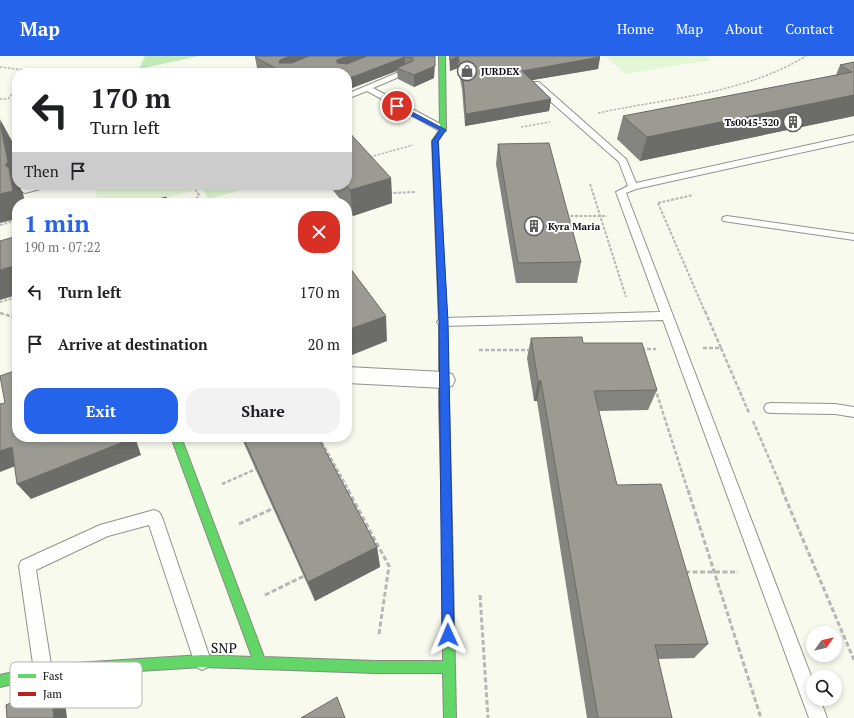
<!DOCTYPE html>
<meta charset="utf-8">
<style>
:root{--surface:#fff;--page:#f2f2f2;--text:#202124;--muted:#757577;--accent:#2563eb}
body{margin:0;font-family:"PT Serif",serif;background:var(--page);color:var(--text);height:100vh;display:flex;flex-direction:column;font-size:15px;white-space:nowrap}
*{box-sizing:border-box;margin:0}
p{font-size:13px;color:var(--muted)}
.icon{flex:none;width:22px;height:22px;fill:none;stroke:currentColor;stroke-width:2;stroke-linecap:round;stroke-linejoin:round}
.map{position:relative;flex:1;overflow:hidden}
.drawer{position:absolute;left:12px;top:142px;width:340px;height:244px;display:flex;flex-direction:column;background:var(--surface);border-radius:16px;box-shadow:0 2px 6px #0003}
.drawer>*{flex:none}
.guide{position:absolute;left:12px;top:12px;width:340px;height:122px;border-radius:16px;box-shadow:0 2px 6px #0003;background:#fff;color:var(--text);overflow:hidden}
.needle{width:26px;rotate:56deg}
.controls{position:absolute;left:806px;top:570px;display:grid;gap:8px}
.controls a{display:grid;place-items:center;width:36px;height:36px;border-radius:50%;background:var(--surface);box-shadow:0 2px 6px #0003;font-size:20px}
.pin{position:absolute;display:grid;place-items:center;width:34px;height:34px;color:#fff;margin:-17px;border:2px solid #fff;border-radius:50%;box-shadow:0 1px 4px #0007}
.me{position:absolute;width:44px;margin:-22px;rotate:359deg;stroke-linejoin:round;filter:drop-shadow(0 0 3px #0008)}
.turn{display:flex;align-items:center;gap:14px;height:84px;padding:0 12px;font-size:18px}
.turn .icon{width:52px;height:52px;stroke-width:2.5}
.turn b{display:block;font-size:28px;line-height:34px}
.then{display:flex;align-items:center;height:38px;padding:0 12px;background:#0003;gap:8px;font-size:15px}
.round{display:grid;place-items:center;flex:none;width:42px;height:42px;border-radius:16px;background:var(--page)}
.overview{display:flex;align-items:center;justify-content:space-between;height:68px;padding:0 12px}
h1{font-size:24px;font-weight:600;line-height:30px;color:var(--accent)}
.cta{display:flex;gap:8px;margin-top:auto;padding:8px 12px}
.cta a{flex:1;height:46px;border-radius:16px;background:var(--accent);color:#fff;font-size:16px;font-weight:600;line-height:46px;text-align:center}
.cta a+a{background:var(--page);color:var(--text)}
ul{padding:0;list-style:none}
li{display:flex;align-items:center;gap:12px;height:52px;padding:0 12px}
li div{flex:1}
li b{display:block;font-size:15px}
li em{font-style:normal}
header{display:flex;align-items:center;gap:24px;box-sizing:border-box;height:56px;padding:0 20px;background:var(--accent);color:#fff}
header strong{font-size:19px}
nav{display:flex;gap:22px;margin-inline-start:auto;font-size:14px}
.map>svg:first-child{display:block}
.green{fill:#d6f3cb}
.forest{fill:#c2ebb9}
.pitch{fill:#e3f6d6}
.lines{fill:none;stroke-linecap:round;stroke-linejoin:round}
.lane-casing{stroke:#92938d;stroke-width:2}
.street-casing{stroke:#92938d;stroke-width:2}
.fast-casing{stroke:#888984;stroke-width:2}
.jam-casing{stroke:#888984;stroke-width:2}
.path-far3{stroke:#b7b7b5;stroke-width:1.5;stroke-dasharray:2.5 1.5;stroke-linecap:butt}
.path-far2{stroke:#b7b7b5;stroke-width:2;stroke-dasharray:3 1.5;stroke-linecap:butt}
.path-far1{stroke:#b7b7b5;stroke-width:2.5;stroke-dasharray:4 2;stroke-linecap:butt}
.path{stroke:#b7b7b5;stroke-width:3;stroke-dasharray:5 2.5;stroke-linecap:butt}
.lane{fill:#fefefc;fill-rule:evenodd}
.street{fill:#fefefc;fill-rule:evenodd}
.fast{fill:#63d668;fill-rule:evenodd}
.jam{fill:#b3261e;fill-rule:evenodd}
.wall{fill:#85857f}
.shaded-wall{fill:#6c6c68}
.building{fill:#9b9b94;stroke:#6c6c68}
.route{fill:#2563eb;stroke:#184099}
.labels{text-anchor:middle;stroke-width:4;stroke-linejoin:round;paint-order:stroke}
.far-poi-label{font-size:10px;font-weight:bold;fill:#0b0b0b;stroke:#fff;text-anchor:start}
.near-street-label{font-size:14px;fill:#0b0b0b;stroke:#fff}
.key{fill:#fff;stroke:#b6b6b6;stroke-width:1}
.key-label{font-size:11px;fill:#0b0b0b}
</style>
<header>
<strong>Map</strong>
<nav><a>Home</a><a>Map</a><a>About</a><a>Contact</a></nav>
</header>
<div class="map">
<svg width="854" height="662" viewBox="0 0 854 662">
<rect width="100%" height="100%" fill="#f8faee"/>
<!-- green -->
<polygon class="green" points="201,129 238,129 241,134 208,143"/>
<!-- forest -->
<polygon class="forest" points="145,0 199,0 139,13"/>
<!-- pitch -->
<g class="pitch">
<polygon points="605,0 706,0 711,4 626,18"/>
<polygon points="107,129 189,129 192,135 148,147 99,147 94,132"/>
</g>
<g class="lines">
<defs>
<g id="lane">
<polygon points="406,13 413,15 373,32 446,71 446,75 440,75 367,35 347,43 347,38"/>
<polygon points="533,26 539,26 626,103 636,127 854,79 854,85 636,133 626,137 813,625 813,643 820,643 827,662 809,662 663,264 443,270 439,269 437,266 439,263 443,262 660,256 616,136 628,130 619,106 533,30"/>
<polygon points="33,129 50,129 48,131 25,137 20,134 22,132"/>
<polygon points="727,160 854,178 854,184 723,165 722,163 723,161"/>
<polygon points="771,347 835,348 854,351 854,361 835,358 771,357 766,356 764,352 766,348"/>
<polygon points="154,454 159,456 162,461 211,605 208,611 202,614 196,611 149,469 108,480 36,514 52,615 49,621 43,624 37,621 34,615 19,510 21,505 100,469"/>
</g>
<polygon id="street" points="347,311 444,316 452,318 455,324 452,330 444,332 347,327"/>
<g id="fast">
<polygon points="439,0 445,0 446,73 438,85 447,266 449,346 447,349 441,349 439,346 439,266 432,85 440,73"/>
<polygon points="171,381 181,381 264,601 375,605 443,605 442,467 443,464 447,462 451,464 452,467 456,662 444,662 443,617 375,617 202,611 43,621 0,631 0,619 43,609 202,599 252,601"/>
</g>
<polygon id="jam" points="444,342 447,343 449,346 452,467 451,470 447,472 443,470 442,467 439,346 441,343"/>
</defs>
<!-- lane casing -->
<use href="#lane" class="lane-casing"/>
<!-- street casing -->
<use href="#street" class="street-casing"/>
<!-- fast casing -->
<use href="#fast" class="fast-casing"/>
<!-- jam casing -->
<use href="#jam" class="jam-casing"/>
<!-- path-far3 -->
<g class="path-far3">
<polyline points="0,11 46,17"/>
<polyline points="0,43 8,43 17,32"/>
<path d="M598,57C668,42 744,38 806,0"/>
<polyline points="521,71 550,66"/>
<polyline points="8,83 17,81"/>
<polyline points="370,101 413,89"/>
</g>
<!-- path-far2 -->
<g class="path-far2">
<polyline points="590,128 626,241"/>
<polyline points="193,129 199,139 193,147"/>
<polyline points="390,135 392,137 415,136"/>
<polyline points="658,147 693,139"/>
<polyline points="658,147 705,256"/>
<polyline points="566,160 607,160"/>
<polyline points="0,169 17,164"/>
<polyline points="0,246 17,241"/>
</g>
<!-- path-far1 -->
<g class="path-far1">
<polyline points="705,255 721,292"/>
<polyline points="0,257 17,262"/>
<polyline points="703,292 721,292 749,357"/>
<polyline points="641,293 656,293"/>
<polyline points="479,294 530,294"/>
<polyline points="655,332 688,435"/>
<polyline points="753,365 783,435"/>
<polyline points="319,381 349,435"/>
<polyline points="222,428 256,413"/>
</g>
<!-- path -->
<g class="path">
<polyline points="348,434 389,510 379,578"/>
<polyline points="688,434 761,662"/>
<polyline points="782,434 854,604"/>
<polyline points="239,468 274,452"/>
<polyline points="685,516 738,516"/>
<polyline points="265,539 304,520"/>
<polyline points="480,539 488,662"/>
</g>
<!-- lane -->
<use href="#lane" class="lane"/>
<!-- street -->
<use href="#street" class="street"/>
<!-- fast -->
<use href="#fast" class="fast"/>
<!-- jam -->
<use href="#jam" class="jam"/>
</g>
<!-- wall -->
<g class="wall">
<polygon points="435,0 434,22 414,31 398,23 397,15 266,17 257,12 255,1"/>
<polygon points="449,0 598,0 600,1 598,13 532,24 551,43 549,55 465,70 462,33 458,12 450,15"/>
<polygon points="854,6 854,60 640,105 617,83 623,60 836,19 840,9"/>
<polygon points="498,88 581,206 577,227 516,227 496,108"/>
<polygon points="391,122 392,147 353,160 347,152 347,147 343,147 329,129 347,129"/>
<polygon points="531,282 583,287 657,334 648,354 599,355 617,429 708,588 694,602 658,603 672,662 587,662 537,345 534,345 527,302"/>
<polygon points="241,381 318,381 377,491 380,511 315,545"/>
</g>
<!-- shaded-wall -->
<g class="shaded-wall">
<polygon points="290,0 318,0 280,15 279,7 280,4"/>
<polygon points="348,0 375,0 338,16 337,7 337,4"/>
<polygon points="435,0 434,22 414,31 414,19"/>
<polygon points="458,0 458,12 450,15 450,4"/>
<polygon points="405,1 405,12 397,12 397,15 347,34 347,23"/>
<polygon points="600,1 598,13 521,26 522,15"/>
<polygon points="854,39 854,60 640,105 647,81"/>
<polygon points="551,43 549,55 465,70 466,58"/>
<polygon points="0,63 12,85 17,110 17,129 21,129 21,131 20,132 23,137 25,147 17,147 17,163 0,167 0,138 5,109"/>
<polygon points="391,122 392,147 353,160 350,134"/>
<polygon points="17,209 17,239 0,244 0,214"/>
<polygon points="386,260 387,285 347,301 347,274"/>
<polygon points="538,325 541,325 537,345 534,345"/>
<polygon points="130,381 135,381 141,399 31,443 17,428"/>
<polygon points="12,391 26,406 0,416 0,395"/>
<polygon points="377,491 380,511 315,545 308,526"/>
<polygon points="50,629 64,638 67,662 54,662"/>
</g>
<!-- building -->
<g class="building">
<polygon points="257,0 290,0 280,4 279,7 292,7 309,0 348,0 337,4 337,7 347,8 367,0 435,0 435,10 414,19 397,12 413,5 413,2 405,1 347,23 347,17 284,17 255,1"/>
<polygon points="450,0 598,0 600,1 522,15 551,43 466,58 463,21 458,0 450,4"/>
<polygon points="854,6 854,39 647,81 623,60 852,16 840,9"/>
<polygon points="0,67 8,106 5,109 9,112 13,135 0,138"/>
<polygon points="347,74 391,122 350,134 346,129 347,129"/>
<polygon points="549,87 581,206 518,207 498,88"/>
<polygon points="166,141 169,147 144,147"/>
<polygon points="17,180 17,209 0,214 0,185"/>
<polygon points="347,208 386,260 347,274"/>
<polygon points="582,281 583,287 642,287 657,334 594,335 617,429 661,428 708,588 655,589 672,662 598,662 541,325 538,325 531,282"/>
<polygon points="17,314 17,381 130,381 131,383 17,428 12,391 0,395 0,348 5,347 0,320"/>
<polygon points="243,381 318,381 377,491 308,526"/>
<polygon points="50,629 54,662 7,662 6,649"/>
<polygon points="337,641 345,662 301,662"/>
</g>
<!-- route -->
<polygon class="route" points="397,48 446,74 438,85 448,266 454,579 452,583 448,585 444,583 442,579 439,266 432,85 440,74 395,51"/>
<!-- icons -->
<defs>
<symbol id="shop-ring" viewBox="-11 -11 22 22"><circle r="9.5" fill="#fff" stroke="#5e5f5a" stroke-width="1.5"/><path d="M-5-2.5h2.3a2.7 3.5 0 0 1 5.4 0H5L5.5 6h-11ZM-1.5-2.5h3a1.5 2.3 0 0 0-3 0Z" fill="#5e5f5a"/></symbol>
<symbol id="building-ring" viewBox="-11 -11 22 22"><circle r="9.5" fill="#fff" stroke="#5e5f5a" stroke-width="1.5"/><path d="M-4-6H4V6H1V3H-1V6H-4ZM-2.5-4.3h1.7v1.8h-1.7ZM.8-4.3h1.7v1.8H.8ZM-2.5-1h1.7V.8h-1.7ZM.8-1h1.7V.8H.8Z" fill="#5e5f5a"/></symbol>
</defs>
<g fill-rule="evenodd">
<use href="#shop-ring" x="456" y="4" width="22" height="22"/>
<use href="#building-ring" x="782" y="55" width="22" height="22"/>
<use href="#building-ring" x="523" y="159" width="22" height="22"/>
</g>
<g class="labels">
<!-- far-poi labels -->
<g class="far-poi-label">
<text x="481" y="19">JURDEX</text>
<text x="779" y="70" text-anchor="end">Ts0045-320</text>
<text x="548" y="174">Kyra Maria</text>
</g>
<!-- near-street labels -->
<g class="near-street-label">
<text transform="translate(224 592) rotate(1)" y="5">SNP</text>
</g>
</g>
<!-- legend -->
<rect x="10" y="606" width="132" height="46" rx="6" class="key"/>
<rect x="18" y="618" width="18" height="4" fill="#63d668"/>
<rect x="18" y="636" width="18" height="4" fill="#b3261e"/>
<g class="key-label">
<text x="43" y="624">Fast</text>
<text x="43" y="642">Jam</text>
</g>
</svg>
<div class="controls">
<a><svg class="needle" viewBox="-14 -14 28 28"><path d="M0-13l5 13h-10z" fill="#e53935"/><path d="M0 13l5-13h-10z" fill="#757577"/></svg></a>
<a><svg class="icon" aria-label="search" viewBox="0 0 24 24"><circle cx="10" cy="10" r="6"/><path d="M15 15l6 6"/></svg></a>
</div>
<div class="pin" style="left:397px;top:50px;background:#d93025"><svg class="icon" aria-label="arrive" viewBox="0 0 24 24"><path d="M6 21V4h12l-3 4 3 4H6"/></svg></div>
<svg class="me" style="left:448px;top:579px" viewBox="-20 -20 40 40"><path d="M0-17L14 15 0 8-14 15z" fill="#2563eb" stroke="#fff" stroke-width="4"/></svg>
<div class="guide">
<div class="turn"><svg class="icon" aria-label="left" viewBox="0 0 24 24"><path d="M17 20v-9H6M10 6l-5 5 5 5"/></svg><div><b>170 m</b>Turn left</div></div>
<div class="then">Then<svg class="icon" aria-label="arrive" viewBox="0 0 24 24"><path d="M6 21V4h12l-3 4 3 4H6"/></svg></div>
</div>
<section class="drawer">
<div class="overview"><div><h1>1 min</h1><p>190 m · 07:22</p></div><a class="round" style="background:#d93025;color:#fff"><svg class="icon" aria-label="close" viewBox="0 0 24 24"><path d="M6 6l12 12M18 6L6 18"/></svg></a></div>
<ul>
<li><svg class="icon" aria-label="left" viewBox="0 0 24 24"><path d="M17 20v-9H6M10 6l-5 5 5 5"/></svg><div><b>Turn left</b></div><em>170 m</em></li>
<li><svg class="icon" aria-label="arrive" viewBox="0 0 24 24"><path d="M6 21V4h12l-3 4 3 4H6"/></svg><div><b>Arrive at destination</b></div><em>20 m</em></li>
</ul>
<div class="cta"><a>Exit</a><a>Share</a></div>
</section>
</div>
